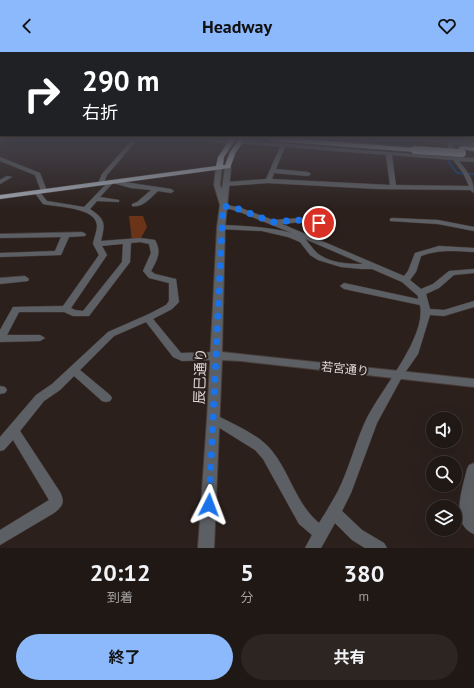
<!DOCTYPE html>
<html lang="ja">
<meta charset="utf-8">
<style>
:root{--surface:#201815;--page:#2d2522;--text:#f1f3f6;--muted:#a2a0a0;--line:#3d3734;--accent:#8bb9fc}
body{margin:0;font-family:"PT Sans","Noto Sans JP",sans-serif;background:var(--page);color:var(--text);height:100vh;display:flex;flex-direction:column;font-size:15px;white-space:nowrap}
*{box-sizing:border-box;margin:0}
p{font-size:13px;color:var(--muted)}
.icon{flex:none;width:22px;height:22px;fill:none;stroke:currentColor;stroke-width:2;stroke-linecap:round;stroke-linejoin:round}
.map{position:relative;height:496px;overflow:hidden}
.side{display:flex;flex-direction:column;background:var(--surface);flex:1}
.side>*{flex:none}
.guide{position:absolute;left:0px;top:0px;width:474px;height:84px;box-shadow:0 4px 16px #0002,0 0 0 1px var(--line);background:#202124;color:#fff;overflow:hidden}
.fabs{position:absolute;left:426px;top:360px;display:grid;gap:8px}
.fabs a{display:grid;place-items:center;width:36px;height:36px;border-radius:50%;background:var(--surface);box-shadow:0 4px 16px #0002,0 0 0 1px var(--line);font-size:20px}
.pin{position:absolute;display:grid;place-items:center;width:34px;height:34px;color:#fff;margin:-17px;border:2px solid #fff;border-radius:50%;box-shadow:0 1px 4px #0007}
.me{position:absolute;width:44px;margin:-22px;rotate:3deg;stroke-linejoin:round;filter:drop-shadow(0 0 3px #0008)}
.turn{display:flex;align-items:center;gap:14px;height:84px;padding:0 16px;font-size:18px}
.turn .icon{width:52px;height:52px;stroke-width:2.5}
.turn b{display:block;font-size:28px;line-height:34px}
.eta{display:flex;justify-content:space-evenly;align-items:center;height:68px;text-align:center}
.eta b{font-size:24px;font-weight:700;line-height:28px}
.primary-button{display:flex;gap:8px;margin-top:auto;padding:8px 16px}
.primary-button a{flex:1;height:46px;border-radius:24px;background:var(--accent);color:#111;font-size:16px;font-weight:700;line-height:46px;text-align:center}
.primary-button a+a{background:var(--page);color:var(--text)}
header{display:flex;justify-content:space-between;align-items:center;height:52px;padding:0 16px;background:var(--accent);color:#111;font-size:18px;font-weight:700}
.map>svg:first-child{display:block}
.green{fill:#6b3318}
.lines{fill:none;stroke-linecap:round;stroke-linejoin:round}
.stream{stroke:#0c4289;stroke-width:2}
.minor-casing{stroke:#483d3a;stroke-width:1}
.tertiary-casing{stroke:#483d3a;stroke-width:2}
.trunk-casing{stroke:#483d3a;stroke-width:1}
.motorway-casing{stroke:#483d3a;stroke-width:2}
.minor{fill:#5c6064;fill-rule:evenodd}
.tertiary{fill:#5c6064;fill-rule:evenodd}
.trunk{fill:#a1a8b2;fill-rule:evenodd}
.motorway{fill:#acb4bf;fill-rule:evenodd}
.motorway-bridge-casing{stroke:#483d3a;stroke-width:8;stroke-linecap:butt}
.motorway-bridge{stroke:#acb4bf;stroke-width:8}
.route{stroke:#1a73e8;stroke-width:7;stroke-dasharray:0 12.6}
.labels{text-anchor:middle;stroke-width:4;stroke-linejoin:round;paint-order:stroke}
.street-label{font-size:12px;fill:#e0d8d5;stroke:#2b201c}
.near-street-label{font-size:14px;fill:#e0d8d5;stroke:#2b201c}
</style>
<header><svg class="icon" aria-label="back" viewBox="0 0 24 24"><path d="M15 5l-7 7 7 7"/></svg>Headway<svg class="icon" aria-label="heart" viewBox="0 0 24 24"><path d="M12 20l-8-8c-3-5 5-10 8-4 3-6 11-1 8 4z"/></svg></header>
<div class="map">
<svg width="474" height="496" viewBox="0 0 474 496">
<rect width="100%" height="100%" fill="#2b201c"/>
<!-- green -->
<polygon class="green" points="129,164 143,164 147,175 140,188 132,189"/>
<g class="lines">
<!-- stream -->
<polyline class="stream" points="448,109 457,121 474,122"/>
<defs>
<g id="minor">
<polygon points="133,87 138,87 107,123 103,133 99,133 98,132 102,122"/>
<polygon points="193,87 216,87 233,90 230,92"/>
<path d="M446,87H451L457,105L474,106V110L459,109C467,119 474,127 474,141L470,138L378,137L268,131L227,134L224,132L227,130L266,127L280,95L237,91L236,90L239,88L451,105ZM285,95L386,103L390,133L272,127L274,121L308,124L311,122L308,120L276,117ZM392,103L453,108L463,121L469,134L396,133Z"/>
<polygon points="0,105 40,121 47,139 46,140 41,139 35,123 0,109"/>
<polygon points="7,124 12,125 0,132 0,128"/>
<path d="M111,128L171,137L174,139L171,141L158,139C150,146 143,156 132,154V152L137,150L151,138L131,136L113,131L100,145L119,148V150L97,149L90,157C106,168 105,171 101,189L140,186L155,188C162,200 157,208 151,219L155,222L176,227L179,250L172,257L153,267L181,301L216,300L220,302L221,304L220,306L216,308L182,309L173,305L146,270L114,284L80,318L110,343L112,346L110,349L106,350L102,349L74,324L60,338L44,349L20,379L60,440C65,450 63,454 54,461L0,493V478L49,448L13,388L4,398L0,399V385L36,343L52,332L108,280L149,262L166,253L169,249V231L149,226L143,219L151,201L149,192L140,190L131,191L130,210L89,264H73L64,260H19L7,283H40L45,286L40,289L0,290V278L13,255L63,254L99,203L93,192C94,186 97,179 97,174C97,155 56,155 43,152L34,140L39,139L47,149L84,155L109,129ZM123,192L122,210L83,259L75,258L71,256L107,203L102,194Z"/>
<path d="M223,152L241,156L273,168L301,166L322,169L323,171L319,173L301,170L282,172L404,224L408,219L415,201L439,194L474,196V200C455,199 439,197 421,204L416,220L410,228L421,237L433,232L449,219L474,217V221L454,223L439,236L426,242L430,257L444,258L474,249V255L444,264L430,263L418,302L402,325L377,371L351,441L342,459L362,478L384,491L387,496H365L352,488L335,471L321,496H305L312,483L299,472L263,407L255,398L210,370L208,367L210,364L214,362L218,364C235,373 261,384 272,399C290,421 296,452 319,471C326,460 332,450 338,439C349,417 355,392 365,370C379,339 427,286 420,253L344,237L340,234L344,231L418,247V244L402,230L372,217H362L341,215L318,208L310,203L300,190L288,185L262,179L218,177L217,175L221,173C245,174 269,175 292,181L237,159L221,155L220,154ZM305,187L363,212C347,212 328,211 316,200C312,196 309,191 305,187Z"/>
<polygon points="392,166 438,168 474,175 474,179 438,172 390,169 390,167"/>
<polygon points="82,180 86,182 85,184 69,185 61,203 0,205 0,201 55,199 61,185 0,186 0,182"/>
<polygon points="25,224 29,227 28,229 0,232 0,226"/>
<polygon points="0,334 5,335 7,338 5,341 0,342"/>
<path d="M474,411V482C449,472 463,435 467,417L469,413Z"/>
</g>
<g id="tertiary">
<polygon points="407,87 436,87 474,90 474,94"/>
<polygon points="219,113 222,115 220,133 222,137 225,115 228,113 231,115 225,175 222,300 474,327 474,335 241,309 222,308 214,496 198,496 207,367 217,175 220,153 214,133 216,115"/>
</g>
<polygon id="trunk" points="230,87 236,87 224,105 223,113 225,113 230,100 239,87 245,87 236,100 230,116 0,147 0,143 216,114 218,105"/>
<g id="motorway">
<polygon points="268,87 302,87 415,96 419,98 415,100 271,89"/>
<polygon points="462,94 474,95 474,99 460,97 458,96"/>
</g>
</defs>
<!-- minor casing -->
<use href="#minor" class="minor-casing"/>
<!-- tertiary casing -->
<use href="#tertiary" class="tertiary-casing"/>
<!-- trunk casing -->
<use href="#trunk" class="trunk-casing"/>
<!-- motorway casing -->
<use href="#motorway" class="motorway-casing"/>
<!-- minor -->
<use href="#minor" class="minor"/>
<!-- tertiary -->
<use href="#tertiary" class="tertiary"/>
<!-- trunk -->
<use href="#trunk" class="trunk"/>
<!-- motorway -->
<use href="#motorway" class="motorway"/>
<defs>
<polyline id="motorway-bridge" points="415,98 462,101"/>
</defs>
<!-- motorway-bridge casing -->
<use href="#motorway-bridge" class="motorway-bridge-casing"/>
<!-- motorway-bridge -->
<use href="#motorway-bridge" class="motorway-bridge"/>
</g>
<!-- sky -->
<linearGradient id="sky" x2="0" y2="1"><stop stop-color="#18120f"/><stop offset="0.55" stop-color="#44424b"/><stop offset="1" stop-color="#44424b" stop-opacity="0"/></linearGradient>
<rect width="474" height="157" fill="url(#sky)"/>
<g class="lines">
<!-- route -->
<polyline class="route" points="209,453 223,154 239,157 272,170 301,168 319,171"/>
</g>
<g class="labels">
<!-- street labels -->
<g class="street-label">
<text transform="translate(345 317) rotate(6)" y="4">若宮通り</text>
</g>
<!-- near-street labels -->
<g class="near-street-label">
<text transform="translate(200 324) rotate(-88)" y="5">辰巳通り</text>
</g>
</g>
</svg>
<div class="fabs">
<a><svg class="icon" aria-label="sound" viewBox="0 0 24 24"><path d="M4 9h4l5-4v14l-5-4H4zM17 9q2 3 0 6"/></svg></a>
<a><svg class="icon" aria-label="search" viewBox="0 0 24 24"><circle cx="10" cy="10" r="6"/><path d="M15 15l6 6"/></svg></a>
<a><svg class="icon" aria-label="layers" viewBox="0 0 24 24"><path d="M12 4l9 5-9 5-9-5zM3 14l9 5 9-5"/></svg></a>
</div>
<div class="pin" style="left:319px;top:171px;background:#d93025"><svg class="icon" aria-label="arrive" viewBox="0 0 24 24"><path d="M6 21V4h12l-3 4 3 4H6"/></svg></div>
<svg class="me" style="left:209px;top:453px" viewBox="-20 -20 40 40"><path d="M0-17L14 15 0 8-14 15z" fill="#1a73e8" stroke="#fff" stroke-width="4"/></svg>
<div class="guide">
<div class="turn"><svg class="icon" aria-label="right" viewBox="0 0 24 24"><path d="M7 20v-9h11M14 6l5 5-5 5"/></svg><div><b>290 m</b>右折</div></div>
</div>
</div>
<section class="side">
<div class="eta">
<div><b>20:12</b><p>到着</p></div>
<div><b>5</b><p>分</p></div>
<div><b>380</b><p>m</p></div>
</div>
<div class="primary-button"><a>終了</a><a>共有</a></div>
</section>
